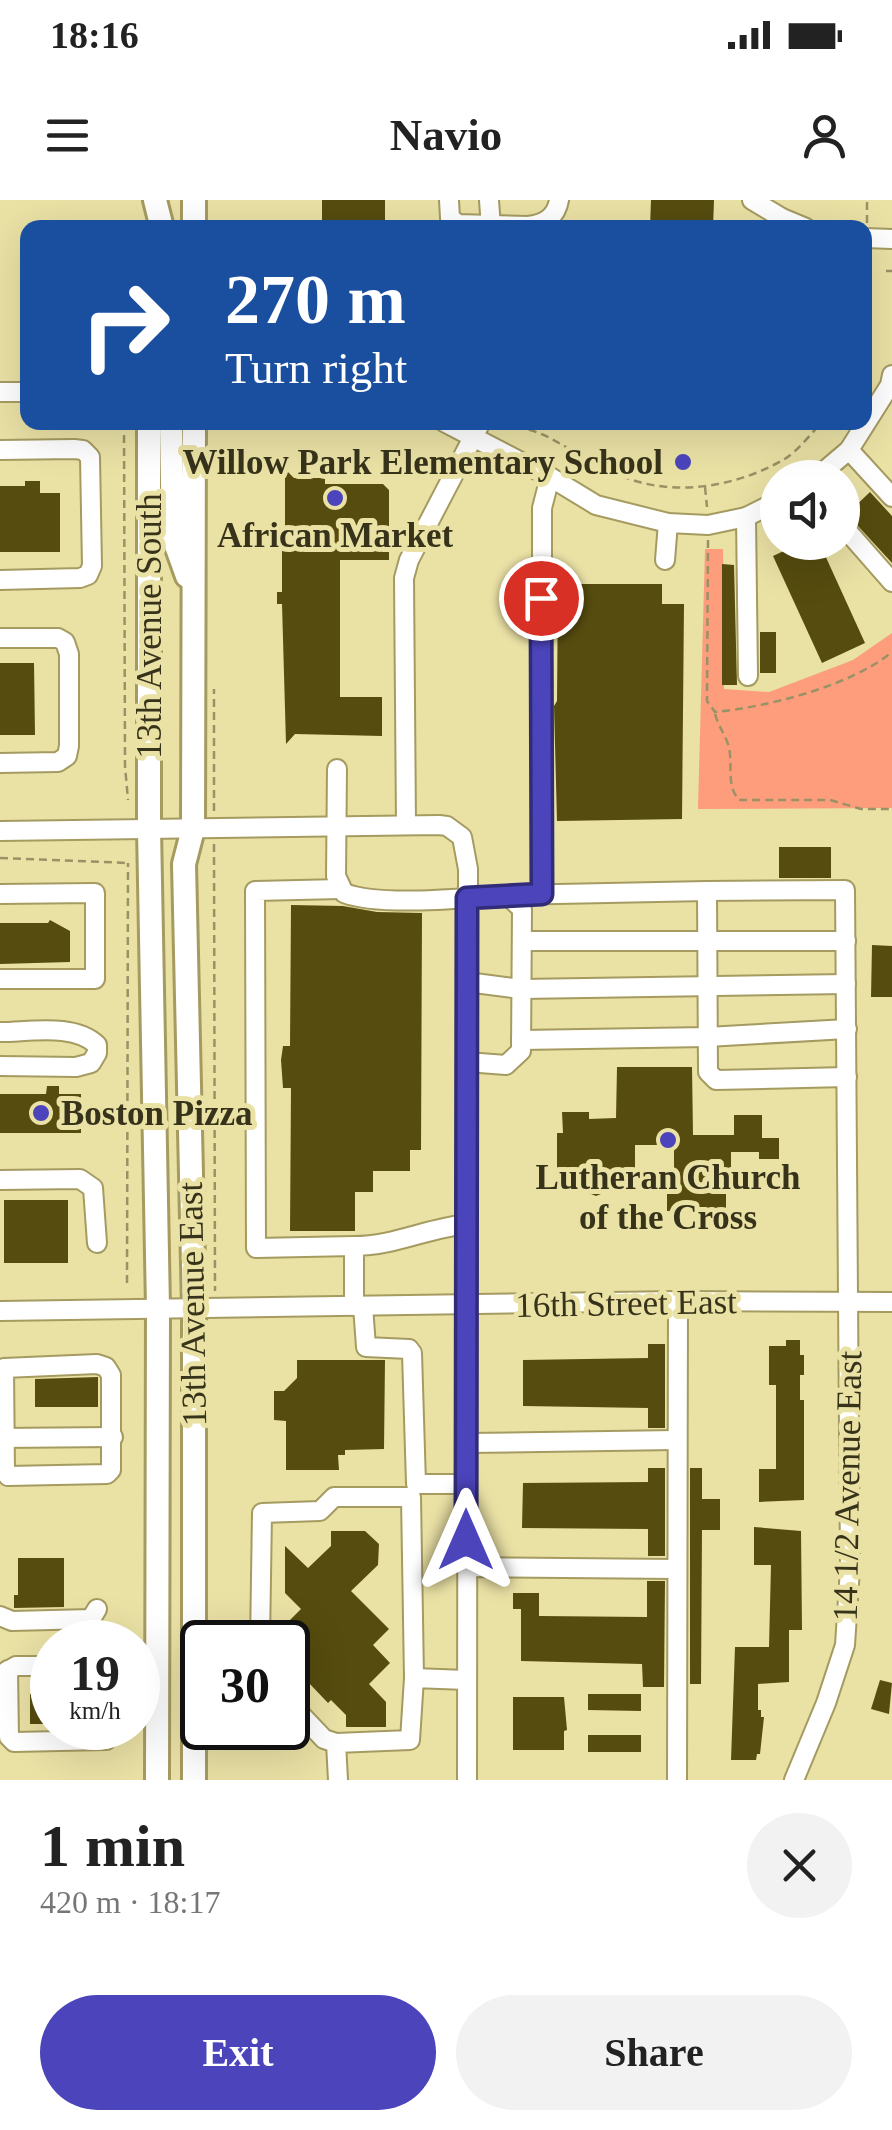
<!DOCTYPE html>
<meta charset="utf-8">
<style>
:root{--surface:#fff;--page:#f2f2f2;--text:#222;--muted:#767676;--accent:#4c44bb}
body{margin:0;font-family:Georgia,serif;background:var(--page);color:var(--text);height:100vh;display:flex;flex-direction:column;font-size:38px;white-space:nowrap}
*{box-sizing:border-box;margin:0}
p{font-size:32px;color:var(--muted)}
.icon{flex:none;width:55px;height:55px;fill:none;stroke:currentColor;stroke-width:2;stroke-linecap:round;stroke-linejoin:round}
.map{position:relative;height:1580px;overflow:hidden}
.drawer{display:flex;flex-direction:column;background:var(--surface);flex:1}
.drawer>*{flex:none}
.guide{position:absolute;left:20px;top:20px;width:852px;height:210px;border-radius:20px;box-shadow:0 10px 40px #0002;background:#1a4fa0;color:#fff;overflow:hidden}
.tools{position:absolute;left:760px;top:260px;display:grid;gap:20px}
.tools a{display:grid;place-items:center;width:100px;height:100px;border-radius:50%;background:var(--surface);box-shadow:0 10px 40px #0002;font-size:50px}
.speed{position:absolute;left:30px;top:1420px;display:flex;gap:20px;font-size:50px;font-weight:700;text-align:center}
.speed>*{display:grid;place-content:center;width:130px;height:130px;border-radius:50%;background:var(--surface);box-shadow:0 10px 40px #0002;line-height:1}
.speed small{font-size:25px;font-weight:400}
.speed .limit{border:5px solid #111;border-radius:15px;background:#fff;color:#111}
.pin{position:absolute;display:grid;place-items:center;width:85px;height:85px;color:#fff;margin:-42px;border:5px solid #fff;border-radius:50%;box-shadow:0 2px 10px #0007}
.me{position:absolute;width:110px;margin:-55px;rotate:0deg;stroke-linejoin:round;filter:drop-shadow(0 0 8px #0008)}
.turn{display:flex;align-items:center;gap:35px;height:210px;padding:0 40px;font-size:45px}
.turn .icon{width:130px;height:130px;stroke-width:2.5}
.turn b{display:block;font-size:70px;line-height:85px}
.round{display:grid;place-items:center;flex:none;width:105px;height:105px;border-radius:52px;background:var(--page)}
.summary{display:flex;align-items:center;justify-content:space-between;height:170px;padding:0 40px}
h1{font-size:60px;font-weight:600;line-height:75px}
.cta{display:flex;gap:20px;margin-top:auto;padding:20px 40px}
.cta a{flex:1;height:115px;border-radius:60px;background:var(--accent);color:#fff;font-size:40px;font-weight:600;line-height:115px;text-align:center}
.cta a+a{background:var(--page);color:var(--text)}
.status{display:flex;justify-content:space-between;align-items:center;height:70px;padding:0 50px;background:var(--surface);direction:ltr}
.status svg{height:28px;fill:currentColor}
header{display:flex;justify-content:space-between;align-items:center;height:130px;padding:0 40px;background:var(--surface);font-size:45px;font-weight:600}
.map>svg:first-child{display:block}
.green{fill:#fd9d7c}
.building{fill:#564c0f}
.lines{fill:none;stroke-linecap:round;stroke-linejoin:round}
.minor-casing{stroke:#a59b61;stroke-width:22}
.major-casing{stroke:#a59b61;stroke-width:28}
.path{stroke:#999266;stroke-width:2.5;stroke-dasharray:8 5;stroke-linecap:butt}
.minor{stroke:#fff;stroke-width:18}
.major{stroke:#fff;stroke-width:22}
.route-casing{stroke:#312c7a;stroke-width:25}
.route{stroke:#4c44bb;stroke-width:18}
.poi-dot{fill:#4c44bb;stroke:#eae1a5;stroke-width:4}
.labels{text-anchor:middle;stroke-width:10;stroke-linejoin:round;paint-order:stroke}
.poi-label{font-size:35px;font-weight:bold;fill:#37331b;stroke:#eae1a5}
.street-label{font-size:35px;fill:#37331b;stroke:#eae1a5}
</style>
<div class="status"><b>18:16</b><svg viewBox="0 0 49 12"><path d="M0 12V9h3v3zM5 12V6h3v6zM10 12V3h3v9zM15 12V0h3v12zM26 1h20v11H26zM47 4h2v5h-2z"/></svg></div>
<header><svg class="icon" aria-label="menu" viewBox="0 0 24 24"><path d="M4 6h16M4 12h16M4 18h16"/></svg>Navio<svg class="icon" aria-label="person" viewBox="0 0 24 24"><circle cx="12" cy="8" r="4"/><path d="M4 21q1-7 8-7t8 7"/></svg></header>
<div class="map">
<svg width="892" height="1580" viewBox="0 0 892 1580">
<rect width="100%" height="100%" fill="#eae1a5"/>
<!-- green -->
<polygon class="green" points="705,349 723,349 724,489 769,492 853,460 892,433 892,608 698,609"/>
<!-- building -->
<g class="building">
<rect x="322" y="0" width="63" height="28"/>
<polygon points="651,0 714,0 713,28 650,28"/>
<polygon points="285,269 294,278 325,278 325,284 383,284 389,290 389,360 340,360 340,497 382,497 382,536 295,534 286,544 282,404 277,404 277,392 282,392 282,350 285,350"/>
<polygon points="25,281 40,281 40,293 60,293 60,352 0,352 0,286 25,286"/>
<polygon points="870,292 892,316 892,363 847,314"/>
<polygon points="803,342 819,342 865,443 822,463 773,356"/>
<polygon points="722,364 734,365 737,485 722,485"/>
<polygon points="558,384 662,384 662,404 684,404 682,619 557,621 554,506 557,501"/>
<rect x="760" y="432" width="16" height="41"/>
<polygon points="0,463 34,463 35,535 0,535"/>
<rect x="779" y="647" width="52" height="31"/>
<polygon points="291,705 343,706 377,712 422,713 421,950 410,950 410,971 373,971 373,992 355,992 355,1031 290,1031 291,888 283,888 281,860 283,846 290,846"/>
<polygon points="50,720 70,731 70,762 0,764 0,723 48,723"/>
<polygon points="872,745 892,746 892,797 871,797"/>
<polygon points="617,867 692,867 693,935 734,935 734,915 762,915 762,938 779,938 779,959 759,959 759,952 731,952 731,993 726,993 726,1011 667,1011 667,991 674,991 674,945 635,945 635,992 606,992 596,996 586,992 557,992 557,933 563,933 562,912 589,912 589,919 616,918"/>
<polygon points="47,886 59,886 59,894 81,894 81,933 0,933 0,894 46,894"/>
<rect x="4" y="1000" width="64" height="63"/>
<polygon points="786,1140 800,1140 800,1155 804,1155 804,1175 800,1175 800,1200 804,1200 804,1300 759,1302 759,1269 776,1269 776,1185 769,1185 769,1146 786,1146"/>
<polygon points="648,1144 665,1144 665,1228 648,1228 648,1208 523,1206 523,1160 648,1158"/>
<polygon points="297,1160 385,1160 384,1249 345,1250 345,1255 338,1255 339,1270 286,1270 286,1221 274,1220 274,1191 284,1191 297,1178"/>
<polygon points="98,1177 98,1207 35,1207 35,1179"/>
<polygon points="648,1268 665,1268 665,1356 648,1356 648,1329 522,1328 523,1283 648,1282"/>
<polygon points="690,1268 702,1268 702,1299 720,1299 720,1330 702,1330 701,1484 690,1484"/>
<polygon points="754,1327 801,1331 802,1430 789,1430 789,1482 758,1484 758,1510 761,1510 761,1517 764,1517 760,1554 757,1554 756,1560 731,1560 735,1447 769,1447 771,1365 754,1365"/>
<polygon points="331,1331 365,1331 379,1344 378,1365 351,1391 389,1429 373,1445 390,1463 369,1484 386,1502 386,1527 346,1527 346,1515 331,1500 328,1503 288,1461 288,1455 300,1442 284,1426 301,1409 285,1393 285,1346 308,1368 331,1346"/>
<polygon points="18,1358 64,1358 64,1407 14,1408 14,1395 18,1395"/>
<polygon points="647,1381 665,1381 664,1487 643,1487 642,1464 521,1461 521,1409 513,1409 513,1393 539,1393 539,1416 647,1417"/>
<polygon points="880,1480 892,1483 889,1514 871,1509"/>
<rect x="30" y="1494" width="22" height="30"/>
<polygon points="588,1494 641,1494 641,1511 588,1510"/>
<polygon points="513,1497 564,1497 567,1530 564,1531 564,1550 513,1550"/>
<rect x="588" y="1535" width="53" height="17"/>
</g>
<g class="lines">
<defs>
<g id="minor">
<path d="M449,0L450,18L458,24L528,26C545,24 556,17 559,0"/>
<polyline points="489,0 491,28"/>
<polyline points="752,0 782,18 806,28"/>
<polyline points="865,38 892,39"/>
<polyline points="0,192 28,192"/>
<polyline points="444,222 550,277 596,305 668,323 708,325 746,317 778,301"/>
<polyline points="0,250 74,249 83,250 90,257 92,366 88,375 80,378 0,380"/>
<polyline points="849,250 892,297"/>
<polyline points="816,278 849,250 890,185 892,175"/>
<polyline points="746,317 748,476"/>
<polyline points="842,325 892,382"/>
<polyline points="665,360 668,323"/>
<polyline points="0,438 58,438 65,442 69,454 69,546 67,556 58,562 0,563"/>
<path d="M337,569L336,676L344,693C380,707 466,698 507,695L522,709L521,851L506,865L467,862"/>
<polyline points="406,625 404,378 409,360 481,222"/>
<polyline points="0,631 439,625 447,626 462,637 468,669 467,1580"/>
<polyline points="341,689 255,691 256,1048 354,1046"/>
<polyline points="707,691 845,690 850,1368 845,1445 826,1503 794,1580"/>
<polyline points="0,694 95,693 95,779 0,779"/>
<polyline points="542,694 542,308 550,277"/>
<polyline points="507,695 707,691 708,872 716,880 847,877"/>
<polyline points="522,741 846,741"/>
<polyline points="467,782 521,789 846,784"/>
<path d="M0,832C30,832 74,823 97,845V853L91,863L76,867L0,866"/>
<polyline points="521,840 707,837 847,829"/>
<polyline points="0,980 80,979 93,988 97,1043"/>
<path d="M354,1106V1046C394,1046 428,1028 467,1024"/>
<polyline points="363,1106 366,1147 409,1149 412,1153 416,1284 467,1284"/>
<polyline points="0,1111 678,1101 892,1102"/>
<polygon points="97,1164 106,1167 111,1175 111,1270 107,1274 8,1276 5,1272 4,1168"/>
<polyline points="0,1238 113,1237"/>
<polyline points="467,1243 676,1240"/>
<polyline points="466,1367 677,1369"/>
<polyline points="0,1416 12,1421 91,1419 97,1409"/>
<polyline points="260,1442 262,1313 320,1311 334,1297 411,1297 414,1478"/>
<polyline points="8,1470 9,1537 14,1542 106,1540 110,1528"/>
<polyline points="0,1475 16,1466 52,1466"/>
<polyline points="288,1501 324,1539 336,1543"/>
<polyline points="338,1580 336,1543 410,1540 414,1478 466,1480"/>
<polyline points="677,1580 678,1101"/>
</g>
<g id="major">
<polyline points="155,0 162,28"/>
<polyline points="194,0 194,28"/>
<polyline points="149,222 149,629 158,1108 157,1580"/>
<polyline points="171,222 173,337 187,376"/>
<polyline points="194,1580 194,1108 184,664 193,629 194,222"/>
</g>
</defs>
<!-- minor casing -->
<use href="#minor" class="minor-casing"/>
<!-- major casing -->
<use href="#major" class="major-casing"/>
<!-- path -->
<g class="path">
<polyline points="867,23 867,0"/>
<polyline points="886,71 892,71"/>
<polyline points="865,134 867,55"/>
<polyline points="124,222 125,566 128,600"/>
<path d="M504,222C518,227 534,230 548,237C578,253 607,273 639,282C686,295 741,284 783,260C797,252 810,235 822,222"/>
<polyline points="705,287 707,307"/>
<path d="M708,340L707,501L715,512C767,507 851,486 892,452"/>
<path d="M715,514C718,525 724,533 728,544C734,563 725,584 739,600H830L861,609H892"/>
<polyline points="214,611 214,489"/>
<polyline points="214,644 215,1091"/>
<polyline points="0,658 128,663"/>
<polyline points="127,1083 128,663"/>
</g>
<!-- minor -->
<use href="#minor" class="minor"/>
<!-- major -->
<use href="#major" class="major"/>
</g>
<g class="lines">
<defs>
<polyline id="route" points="466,1340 467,698 542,694 541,398"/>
</defs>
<!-- route casing -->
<use href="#route" class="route-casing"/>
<!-- route -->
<use href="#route" class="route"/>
</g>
<!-- markers -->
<g class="poi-dot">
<circle cx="683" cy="262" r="10"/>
<circle cx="335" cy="298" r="10"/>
<circle cx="41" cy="913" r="10"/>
<circle cx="668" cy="940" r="10"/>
</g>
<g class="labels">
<!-- poi labels -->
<g class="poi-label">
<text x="663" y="274" text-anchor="end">Willow Park Elementary School</text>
<text x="335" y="347">African Market</text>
<text x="61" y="925" text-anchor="start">Boston Pizza</text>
<text x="668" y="989">Lutheran Church<tspan x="668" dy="40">of the Cross</tspan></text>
</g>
<!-- street labels -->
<g class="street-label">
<text transform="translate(149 426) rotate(-90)" y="12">13th Avenue South</text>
<text transform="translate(626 1103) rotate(-1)" y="12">16th Street East</text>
<text transform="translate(192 1104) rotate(-91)" y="12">13th Avenue East</text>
<text transform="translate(847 1286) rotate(-89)" y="12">14 1/2 Avenue East</text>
</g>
</g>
</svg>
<div class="tools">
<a><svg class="icon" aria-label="sound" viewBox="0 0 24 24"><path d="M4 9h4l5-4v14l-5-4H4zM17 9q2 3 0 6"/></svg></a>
</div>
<div class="speed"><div>19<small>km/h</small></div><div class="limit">30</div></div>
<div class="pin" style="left:541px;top:398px;background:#d93025"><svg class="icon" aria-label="arrive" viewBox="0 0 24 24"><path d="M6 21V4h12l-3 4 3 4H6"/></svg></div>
<svg class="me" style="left:466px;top:1340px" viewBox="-20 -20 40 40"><path d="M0-17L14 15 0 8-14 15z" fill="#4c44bb" stroke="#fff" stroke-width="4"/></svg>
<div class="guide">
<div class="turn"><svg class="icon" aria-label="right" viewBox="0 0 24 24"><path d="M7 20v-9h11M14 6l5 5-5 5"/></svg><div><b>270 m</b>Turn right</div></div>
</div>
</div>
<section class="drawer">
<div class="summary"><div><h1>1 min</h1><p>420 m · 18:17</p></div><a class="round"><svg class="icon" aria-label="close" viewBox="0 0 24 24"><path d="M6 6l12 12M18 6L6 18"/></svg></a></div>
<div class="cta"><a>Exit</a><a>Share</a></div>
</section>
